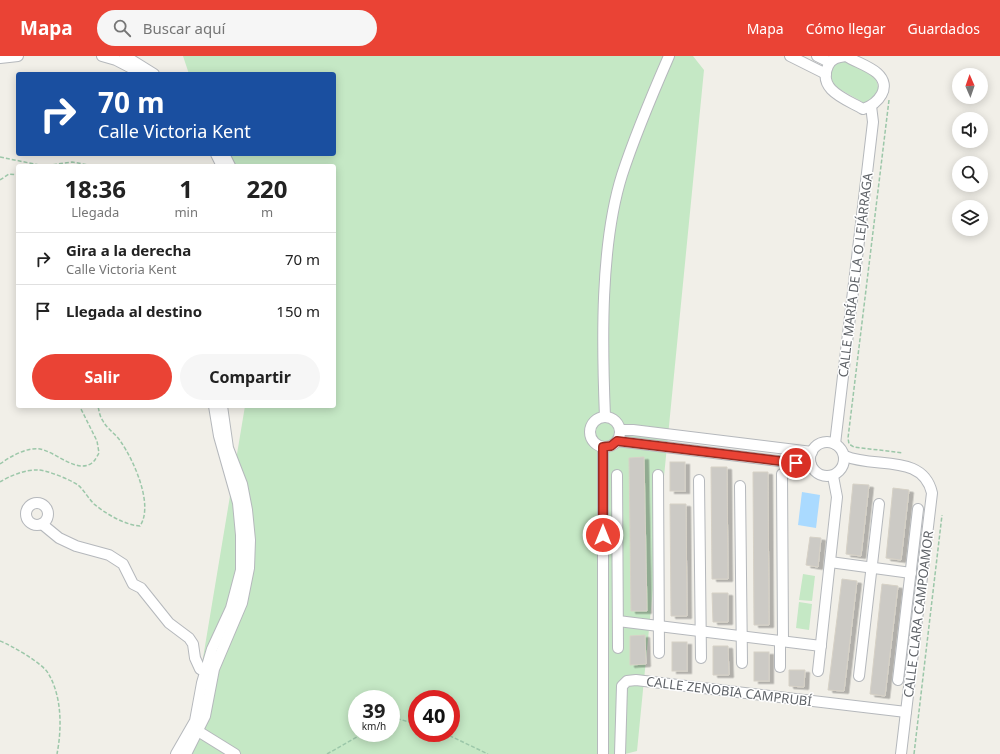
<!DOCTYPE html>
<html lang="es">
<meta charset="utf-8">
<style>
:root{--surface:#fff;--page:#f6f6f6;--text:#222;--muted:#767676;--line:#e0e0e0;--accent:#ea4335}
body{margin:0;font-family:"Noto Sans",sans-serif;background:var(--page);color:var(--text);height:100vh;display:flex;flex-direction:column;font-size:15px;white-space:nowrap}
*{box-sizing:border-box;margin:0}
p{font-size:13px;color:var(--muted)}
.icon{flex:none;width:22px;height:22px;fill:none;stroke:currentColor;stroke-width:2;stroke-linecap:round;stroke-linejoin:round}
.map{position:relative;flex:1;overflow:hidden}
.details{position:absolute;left:16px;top:108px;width:320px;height:244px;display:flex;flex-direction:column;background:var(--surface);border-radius:4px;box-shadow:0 2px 10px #0003}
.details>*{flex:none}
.hud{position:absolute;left:16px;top:16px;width:320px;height:84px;border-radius:4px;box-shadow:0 2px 10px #0003;background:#1a4fa0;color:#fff;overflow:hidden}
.needle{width:26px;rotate:358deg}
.tools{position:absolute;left:952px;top:12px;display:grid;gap:8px}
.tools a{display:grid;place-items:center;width:36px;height:36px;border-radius:50%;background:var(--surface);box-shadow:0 2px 10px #0003;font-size:20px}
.speed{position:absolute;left:348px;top:634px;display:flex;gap:8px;font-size:20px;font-weight:700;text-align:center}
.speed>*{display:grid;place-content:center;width:52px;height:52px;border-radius:50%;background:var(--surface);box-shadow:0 2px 10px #0003;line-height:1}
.speed small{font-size:10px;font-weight:400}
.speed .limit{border:6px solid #d22;background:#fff;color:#111}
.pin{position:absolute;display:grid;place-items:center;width:34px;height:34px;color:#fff;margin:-17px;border:2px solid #fff;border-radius:50%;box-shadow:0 1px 4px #0007}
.me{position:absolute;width:44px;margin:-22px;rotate:0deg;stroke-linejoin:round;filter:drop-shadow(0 0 3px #0008)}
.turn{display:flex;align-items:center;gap:14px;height:84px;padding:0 16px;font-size:18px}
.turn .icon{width:52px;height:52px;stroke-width:2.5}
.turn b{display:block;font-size:28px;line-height:34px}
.eta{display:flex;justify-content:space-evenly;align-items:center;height:68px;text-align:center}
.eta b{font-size:24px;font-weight:700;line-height:28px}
.button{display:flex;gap:8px;margin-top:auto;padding:8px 16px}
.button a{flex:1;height:46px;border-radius:24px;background:var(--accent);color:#fff;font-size:16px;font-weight:700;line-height:46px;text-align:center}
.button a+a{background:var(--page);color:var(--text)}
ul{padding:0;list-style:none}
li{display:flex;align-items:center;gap:12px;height:52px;padding:0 16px;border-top:1px solid var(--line)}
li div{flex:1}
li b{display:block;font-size:15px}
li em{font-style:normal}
header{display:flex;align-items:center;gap:24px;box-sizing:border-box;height:56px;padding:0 20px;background:var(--accent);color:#fff}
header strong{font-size:19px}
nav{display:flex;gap:22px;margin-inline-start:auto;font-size:14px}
.search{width:280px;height:36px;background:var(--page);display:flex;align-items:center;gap:10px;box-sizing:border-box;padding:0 14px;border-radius:22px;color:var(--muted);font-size:15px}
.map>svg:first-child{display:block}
.green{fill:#c5e8c5;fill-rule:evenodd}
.water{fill:#aadaff}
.building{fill:#cccac5;stroke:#d6d1c6;filter:url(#shadow)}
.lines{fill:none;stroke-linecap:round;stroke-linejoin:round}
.minor-casing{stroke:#b5b8bc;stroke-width:12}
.path{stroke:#9cc7a9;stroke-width:1.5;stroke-dasharray:4 2;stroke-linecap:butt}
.minor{stroke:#fff;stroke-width:10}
.route-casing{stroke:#982c22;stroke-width:10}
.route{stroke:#ea4335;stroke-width:7}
.labels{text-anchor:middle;stroke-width:3;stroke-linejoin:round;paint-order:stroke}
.street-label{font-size:13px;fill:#5f6368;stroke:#fff}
</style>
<header>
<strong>Mapa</strong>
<div class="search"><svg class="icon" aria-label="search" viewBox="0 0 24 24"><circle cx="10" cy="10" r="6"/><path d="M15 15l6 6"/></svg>Buscar aquí</div>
<nav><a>Mapa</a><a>Cómo llegar</a><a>Guardados</a></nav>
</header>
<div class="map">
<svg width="1000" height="698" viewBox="0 0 1000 698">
<defs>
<filter id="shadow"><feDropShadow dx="4.5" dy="2.5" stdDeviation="0" flood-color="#0004"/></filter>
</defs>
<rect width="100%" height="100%" fill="#f1efe8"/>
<!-- green -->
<g class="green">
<path d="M183,0H693L704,14L637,695L625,698H187L245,350H334V110H216L212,98H334V18H189ZM357,643H391V677H357ZM417,643H451V677H417Z"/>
<polygon points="840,4 847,5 876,22 879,36 868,47 864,47 834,30 830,23 831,9"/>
<polygon points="803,518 815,520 812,545 799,544"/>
<polygon points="799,546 812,548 809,574 796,572"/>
</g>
<!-- water -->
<polygon class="water" points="802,436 820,439 816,472 798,469"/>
<!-- building -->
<g class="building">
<polygon points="644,401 647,555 631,555 629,402"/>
<rect x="670" y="406" width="15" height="29"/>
<polygon points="711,411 727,411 728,523 712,523"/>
<polygon points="753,416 768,416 769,569 754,569"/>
<polygon points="853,428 869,429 861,500 846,498"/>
<polygon points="893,432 909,434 901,504 886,502"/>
<polygon points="670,448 686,448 687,560 671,560"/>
<polygon points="810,481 821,482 818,511 806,509"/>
<polygon points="842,523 857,525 844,635 828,634"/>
<polygon points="882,528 898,530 885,640 870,638"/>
<polygon points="712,537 728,537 728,566 713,566"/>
<polygon points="645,579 646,608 630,609 630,580"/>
<rect x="672" y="586" width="15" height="29"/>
<polygon points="713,590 728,590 729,619 713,619"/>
<rect x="754" y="596" width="15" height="29"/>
<polygon points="789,614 805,614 804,631 789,630"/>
</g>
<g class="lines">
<defs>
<g id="minor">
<polyline points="102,0 116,4 143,18"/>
<polyline points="125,0 154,18"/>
<polyline points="790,0 826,18"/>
<polyline points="817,0 829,6"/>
<path d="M846,0C856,6 869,10 877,17C893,31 878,48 863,53C846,43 817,34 828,10C831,2 839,1 846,0Z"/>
<polyline points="0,2 18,0"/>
<polyline points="216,98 222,110"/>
<polyline points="224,98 230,110"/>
<circle cx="605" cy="376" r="15"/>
<path d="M605,361C602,288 600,189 622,119C635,79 652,39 669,0"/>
<polyline points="620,374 633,374 812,396"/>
<polyline points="617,385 811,409"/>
<circle cx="827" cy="403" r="17"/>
<polyline points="835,388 873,66 871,50"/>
<path d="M845,400C875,413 923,397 932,437L901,698"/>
<polyline points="782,418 783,585"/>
<polyline points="617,419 618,592"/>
<polyline points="658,419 659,597"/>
<polyline points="699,424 701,602"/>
<polyline points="740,430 742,607"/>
<circle cx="37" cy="458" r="11"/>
<polyline points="42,468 59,482 76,490 109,499 123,508 133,528 141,532 169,567 189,582 193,588 195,602 200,613 211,617"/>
<polyline points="830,506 911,517"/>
<polyline points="618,565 821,590"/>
<polyline points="780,611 780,585"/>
<polyline points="818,615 837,441 833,420"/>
<polyline points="859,620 879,448"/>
<polyline points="898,624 918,453"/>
<polyline points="193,672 235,698"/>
<polyline points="176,698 195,665 202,627 212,593 231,552 241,514 241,479 238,447 219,380 214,350"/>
<polyline points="186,698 205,660 214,613 242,547 249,512 250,484 247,454 242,428 228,392 222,350"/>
<polyline points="603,698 603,391"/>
<polyline points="620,698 622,630 627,625 636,624 906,656"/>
</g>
</defs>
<!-- minor casing -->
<use href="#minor" class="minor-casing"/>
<!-- path -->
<g class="path">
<polyline points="889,44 848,382 849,388 854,391 903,397"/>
<polyline points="0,101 44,110 72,106 94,110"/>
<polyline points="0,124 9,118 18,119"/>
<path d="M0,408C11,400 27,391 40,393C56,396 77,418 92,407C95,405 97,400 99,397L97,385L81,353V350"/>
<path d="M0,426C9,420 27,413 38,414C47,414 71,424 78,429C84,434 88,442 94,448C106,458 125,469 140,470C154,449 134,405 121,386C116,378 107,373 103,365C100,361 99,355 98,350"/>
<path d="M0,585C11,589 42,607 48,617C62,640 62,672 57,698"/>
<polyline points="391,661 417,668"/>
<polyline points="444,677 488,698"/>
<polyline points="327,698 364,677"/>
<polyline points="914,698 942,459"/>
</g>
<!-- minor -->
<use href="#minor" class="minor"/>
</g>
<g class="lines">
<defs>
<polyline id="route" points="603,479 603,391 611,390 617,385 796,407"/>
</defs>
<!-- route casing -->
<use href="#route" class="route-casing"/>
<!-- route -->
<use href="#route" class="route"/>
</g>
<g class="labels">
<!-- street labels -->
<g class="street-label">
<text transform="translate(855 219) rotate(-83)" y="5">CALLE MARÍA DE LA O LEJÁRRAGA</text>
<text transform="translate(918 558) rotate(-83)" y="5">CALLE CLARA CAMPOAMOR</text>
<text transform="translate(729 635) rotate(7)" y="5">CALLE ZENOBIA CAMPRUBÍ</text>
</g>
</g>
</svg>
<div class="tools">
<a><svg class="needle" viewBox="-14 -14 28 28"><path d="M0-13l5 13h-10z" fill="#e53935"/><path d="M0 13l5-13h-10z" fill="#767676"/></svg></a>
<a><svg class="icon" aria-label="sound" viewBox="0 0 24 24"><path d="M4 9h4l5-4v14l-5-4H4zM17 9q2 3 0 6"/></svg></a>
<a><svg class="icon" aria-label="search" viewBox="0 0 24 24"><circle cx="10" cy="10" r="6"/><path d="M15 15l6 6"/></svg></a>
<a><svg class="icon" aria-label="layers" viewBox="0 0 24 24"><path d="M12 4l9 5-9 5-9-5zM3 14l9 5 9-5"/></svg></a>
</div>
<div class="speed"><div>39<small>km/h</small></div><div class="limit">40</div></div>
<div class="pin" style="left:796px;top:407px;background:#d93025"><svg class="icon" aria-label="arrive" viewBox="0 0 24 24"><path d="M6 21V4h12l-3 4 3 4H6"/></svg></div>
<svg class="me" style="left:603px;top:479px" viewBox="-20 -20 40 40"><circle r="17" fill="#ea4335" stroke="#fff" stroke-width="3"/><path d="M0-11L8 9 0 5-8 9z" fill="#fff"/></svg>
<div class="hud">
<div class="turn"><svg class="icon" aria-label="right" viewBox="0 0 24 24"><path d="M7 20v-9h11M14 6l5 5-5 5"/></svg><div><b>70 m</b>Calle Victoria Kent</div></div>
</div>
<section class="details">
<div class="eta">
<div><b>18:36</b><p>Llegada</p></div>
<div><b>1</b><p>min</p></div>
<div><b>220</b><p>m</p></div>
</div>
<ul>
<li><svg class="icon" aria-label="right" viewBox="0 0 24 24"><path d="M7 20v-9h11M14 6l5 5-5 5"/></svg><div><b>Gira a la derecha</b><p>Calle Victoria Kent</p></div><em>70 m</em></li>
<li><svg class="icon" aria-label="arrive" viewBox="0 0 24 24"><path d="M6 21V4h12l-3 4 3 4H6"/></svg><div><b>Llegada al destino</b></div><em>150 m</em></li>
</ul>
<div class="button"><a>Salir</a><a>Compartir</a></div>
</section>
</div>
